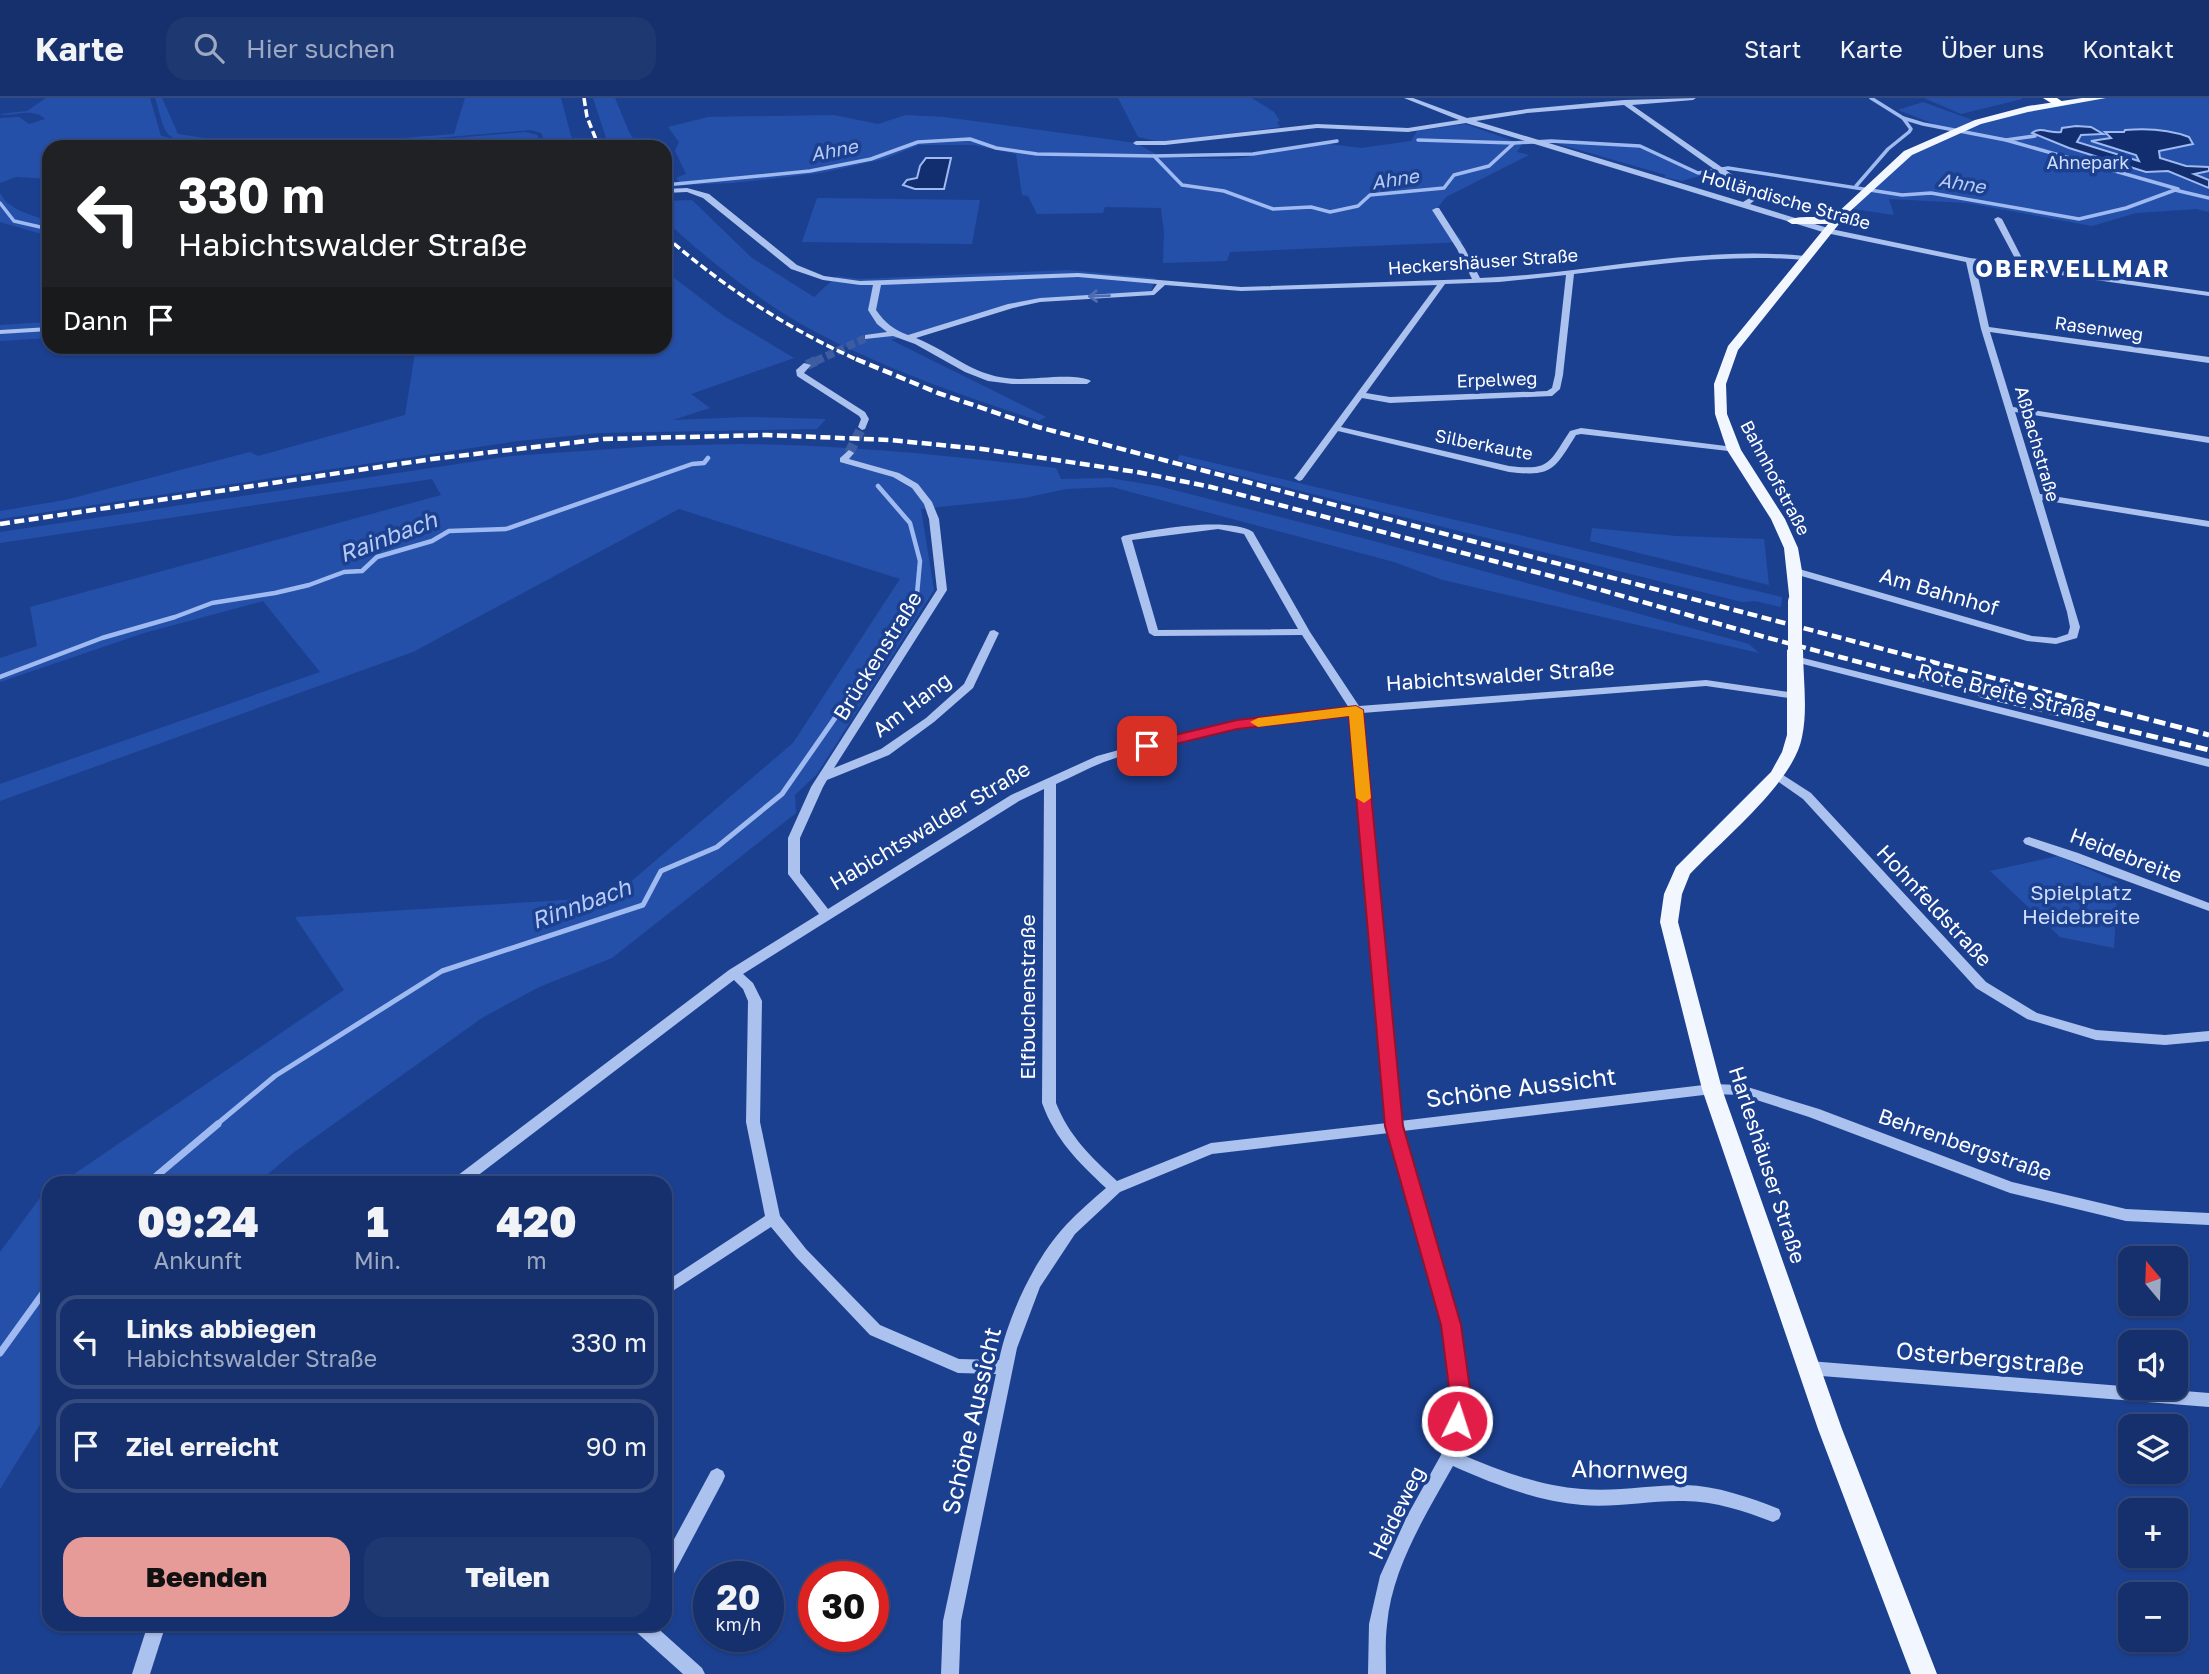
<!DOCTYPE html>
<html lang="de">
<meta charset="utf-8">
<style>
:root{--surface:#15306c;--page:#1e3872;--text:#f1f3f6;--muted:#9da9c2;--line:#344b7f;--accent:#e69b98}
body{margin:0;font-family:"Golos Text",sans-serif;background:var(--page);color:var(--text);height:100vh;display:flex;flex-direction:column;font-size:26px;white-space:nowrap}
*{box-sizing:border-box;margin:0}
p{font-size:23px;color:var(--muted)}
.icon{flex:none;width:38px;height:38px;fill:none;stroke:currentColor;stroke-width:2;stroke-linecap:round;stroke-linejoin:round}
.map{position:relative;flex:1;overflow:hidden}
.side{position:absolute;left:42px;top:1078px;width:630px;height:455px;display:flex;flex-direction:column;background:var(--surface);border-radius:21px;box-shadow:0 2px 5px #0004,0 0 0 2px var(--line)}
.side>*{flex:none}
.banner{position:absolute;left:42px;top:42px;width:630px;height:214px;border-radius:21px;box-shadow:0 2px 5px #0004,0 0 0 2px var(--line);background:#202124;color:#fff;overflow:hidden}
.needle{width:46px;rotate:341deg}
.controls{position:absolute;left:2118px;top:1148px;display:grid;gap:14px}
.controls a{display:grid;place-items:center;width:70px;height:70px;border-radius:14px;background:var(--surface);box-shadow:0 2px 5px #0004,0 0 0 2px var(--line);font-size:35px}
.speed{position:absolute;left:693px;top:1463px;display:flex;gap:14px;font-size:35px;font-weight:700;text-align:center}
.speed>*{display:grid;place-content:center;width:91px;height:91px;border-radius:50%;background:var(--surface);box-shadow:0 2px 5px #0004,0 0 0 2px var(--line);line-height:1}
.speed small{font-size:18px;font-weight:400}
.speed .limit{border:10px solid #d22;background:#fff;color:#111}
.pin{position:absolute;display:grid;place-items:center;width:60px;height:60px;color:#fff;margin:-30px;border-radius:14px;box-shadow:0 4px 10px #0006}
.me{position:absolute;width:77px;margin:-38px;rotate:4deg;stroke-linejoin:round;filter:drop-shadow(0 0 5px #0008)}
.turn{display:flex;align-items:center;gap:24px;height:147px;padding:0 21px;font-size:32px}
.turn .icon{width:91px;height:91px;stroke-width:2.5}
.turn b{display:block;font-size:49px;line-height:60px}
.then{display:flex;align-items:center;height:66px;padding:0 21px;background:#0003;gap:14px;font-size:26px}
.eta{display:flex;justify-content:space-evenly;align-items:center;height:119px;text-align:center}
.eta b{font-size:42px;font-weight:800;line-height:49px}
.button{display:flex;gap:14px;margin-top:auto;padding:14px 21px}
.button a{flex:1;height:80px;border-radius:21px;background:var(--accent);color:#111;font-size:28px;font-weight:800;line-height:80px;text-align:center}
.button a+a{background:var(--page);color:var(--text)}
ul{padding:0;list-style:none}
li{display:flex;align-items:center;gap:21px;height:94px;margin:0 14px 10px;padding:0 7px;border:4px solid var(--line);border-radius:21px}
li div{flex:1}
li b{display:block;font-size:26px}
li em{font-style:normal}
header{display:flex;align-items:center;gap:42px;box-sizing:border-box;height:98px;padding:0 35px;background:var(--surface);border-bottom:2px solid var(--line)}
header strong{font-size:33px}
nav{display:flex;gap:38px;margin-inline-start:auto;font-size:24px}
.search{width:490px;height:63px;background:var(--page);display:flex;align-items:center;gap:18px;box-sizing:border-box;padding:0 24px;border-radius:21px;color:var(--muted);font-size:26px}
.map>svg:first-child{display:block}
.green{fill:#2550a9}
.water{fill:#132e6e;stroke:#9ebaf0;stroke-width:2}
.lines{fill:none;stroke-linecap:round;stroke-linejoin:round}
.stream-far3{stroke:#9ebaf0;stroke-width:3.5}
.stream-far2{stroke:#9ebaf0;stroke-width:4.5}
.stream-far1{stroke:#9ebaf0;stroke-width:5}
.stream{stroke:#9ebaf0;stroke-width:7}
.minor-tunnel-far1{stroke:#3e5da1;stroke-width:8;stroke-dasharray:8 3.5;stroke-linecap:butt}
.minor-tunnel{stroke:#3e5da1;stroke-width:10;stroke-dasharray:10 5;stroke-linecap:butt}
.minor{fill:#abc1ee;fill-rule:evenodd}
.major{fill:#f2f6ff;fill-rule:evenodd}
.highway{fill:#fff;fill-rule:evenodd}
.rail-far2{stroke:#fff;stroke-width:3.5;stroke-dasharray:8 3.5;stroke-linecap:butt}
.rail-far1{stroke:#fff;stroke-width:4.5;stroke-dasharray:10 4.5;stroke-linecap:butt}
.rail{stroke:#fff;stroke-width:5;stroke-dasharray:12 5;stroke-linecap:butt}
.major-bridge{stroke:#f2f6ff;stroke-width:14}
.oneway{stroke:#4e6db1}
.route{fill:#e11d48;stroke:#92132f;stroke-width:2}
.slow{fill:#f59e0b}
.labels{text-anchor:middle;stroke-width:7;stroke-linejoin:round;paint-order:stroke}
.far-park-label{font-size:18px;fill:#d1defa;stroke:#1c4090}
.far-street-label{font-size:18px;fill:#fff;stroke:#1c4090}
.far-water-label{font-size:19px;font-style:italic;fill:#b7cbf5;stroke:#1c4090}
.street-label{font-size:21px;fill:#fff;stroke:#1c4090}
.park-label{font-size:21px;fill:#d1defa;stroke:#1c4090}
.far-district-label{font-size:23px;font-weight:bold;letter-spacing:2px;fill:#fff;stroke:#1c4090}
.water-label{font-size:23px;font-style:italic;fill:#b7cbf5;stroke:#1c4090}
.near-street-label{font-size:24px;fill:#fff;stroke:#1c4090}
</style>
<header>
<strong>Karte</strong>
<div class="search"><svg class="icon" aria-label="search" viewBox="0 0 24 24"><circle cx="10" cy="10" r="6"/><path d="M15 15l6 6"/></svg>Hier suchen</div>
<nav><a>Start</a><a>Karte</a><a>Über uns</a><a>Kontakt</a></nav>
</header>
<div class="map">
<svg width="2209" height="1576" viewBox="0 0 2209 1576">
<rect width="100%" height="100%" fill="#1c4090"/>
<!-- green -->
<g class="green">
<path d="M46,0H150L161,38L213,49H49V81L16,79L0,85V20L19,19L29,26L45,21C32,8 13,20 0,16L27,13Z"/>
<path d="M155,0H162L178,36L265,49C245,49 182,51 168,36C161,28 159,10 155,0Z"/>
<polygon points="465,0 561,0 571,38 577,49 548,49 541,35 531,32 329,49 289,49 454,36"/>
<polygon points="593,0 615,0 629,34 639,49 609,49"/>
<polygon points="1118,0 1252,0 1274,14 1280,23 1277,24 1280,29 1161,44 1138,39"/>
<polygon points="1924,0 2022,0 2022,1 1961,16"/>
<polygon points="2101,0 2209,0 2209,114 2196,111 2136,115 2092,128 1967,105 1889,101 1894,117 1847,110 1890,69 1952,33 1898,12 1923,4 1978,24 2014,14"/>
<polygon points="834,17 878,26 906,17 944,19 1136,45 1161,59 1234,61 1321,45 1361,50 1411,43 1417,33 1465,26 1522,46 1517,54 1529,57 1446,99 1436,112 1463,144 1230,154 1227,163 1163,165 1164,134 1161,110 1105,109 1103,115 1037,116 1028,98 1022,97 1016,56 974,47 919,47 884,61 821,75 732,85 683,87 676,80 686,76 675,53 679,44 668,29 708,19"/>
<polygon points="525,34 537,37 542,49 351,49"/>
<polygon points="1548,43 1640,48 1703,77 1682,83 1664,79 1666,77"/>
<path d="M0,95C8,112 32,117 49,123V138L0,124Z"/>
<polygon points="817,100 980,102 972,146 802,144"/>
<path d="M692,102L752,160L814,199L837,178L859,181L1067,172L1155,180L1151,194L1044,200L1016,205L891,242L1046,319L1039,323C958,296 876,268 801,226C756,200 703,158 665,122V103Z"/>
<polygon points="665,173 724,218 794,260 691,296 710,310 673,322 748,319 826,321 817,331 600,335 518,343 0,421 0,413 65,402 250,354 258,358 405,317 416,249 665,248"/>
<polygon points="49,224 49,240 0,243 0,227"/>
<path d="M740,346C846,347 951,358 1056,370L1061,381L1109,380L1158,388L1366,441L1749,546L1759,555L1443,482L1394,464L1112,389L1066,391L1024,400L921,411L934,492L817,676L795,697L796,715L612,860L539,889L482,920L293,1055L257,1085H61L344,892L295,819L613,799L793,645L900,481L679,411L413,554L0,703V686L320,574L263,503L144,535L0,584V560L37,548L30,509L441,397L432,381L0,445V434L511,358L654,348Z"/>
<polygon points="1180,357 1782,499 1781,509 1755,503 1742,504 1177,362"/>
<polygon points="1592,430 1676,438 1764,441 1769,487 1590,443"/>
<polygon points="2058,758 2118,784 2114,850 2060,839 1990,773"/>
<polygon points="49,1094 49,1312 0,1391 0,1154 40,1100"/>
</g>
<!-- water -->
<g class="water">
<path d="M2076,28L2091,29L2103,36L2081,37L2077,44L2139,63L2136,57L2091,43L2111,40L2105,34H2124L2125,32C2148,30 2168,31 2189,39L2193,46L2159,53L2160,60L2186,68L2209,69V73L2194,76L2209,82V90L2168,73L2146,74L2069,50L2032,35C2040,28 2051,36 2061,34L2062,30Z"/>
<polygon points="926,60 951,60 944,91 915,91 903,87 907,82 917,80 920,68"/>
</g>
<g class="lines">
<!-- stream-far3 -->
<g class="stream-far3">
<polyline points="1871,0 1903,20 1923,26 2006,42 2035,38"/>
<polyline points="1418,42 1514,45"/>
<polyline points="2006,42 2178,91"/>
<polyline points="1154,58 1253,56 1337,43"/>
<polyline points="665,87 810,73 871,61 918,44 970,41 996,50 1037,56 1154,58 1182,87 1224,93 1273,111 1311,109 1330,114 1358,108 1370,97 1444,90 1454,77 1489,68 1514,45 1551,43 1640,48 1698,75 1728,70 1902,97 1931,95 2079,121 2126,110 2175,92 2209,100"/>
<polyline points="1856,88 1888,51 1909,34 1911,31 1903,20"/>
<polyline points="0,105 14,123 49,131"/>
</g>
<!-- stream-far2 -->
<g class="stream-far2">
<polyline points="0,579 102,540 175,519 212,505 275,495 309,487 344,474 362,473 377,459 432,443 449,433 506,431 692,366 704,365 708,360"/>
<polyline points="850,598 897,531 917,496 920,463 910,425 878,388"/>
</g>
<!-- stream-far1 -->
<polyline class="stream-far1" points="216,1027 275,978 442,873 643,807 661,773 717,749 782,696 851,597"/>
<!-- stream -->
<g class="stream">
<polyline points="148,1085 218,1026"/>
<polyline points="0,1255 49,1187"/>
</g>
<!-- minor-tunnel-far1 -->
<polyline class="minor-tunnel-far1" points="816,263 868,239"/>
<!-- minor-tunnel -->
<g class="minor-tunnel">
<polyline points="807,267 820,261"/>
<polyline points="849,355 862,329"/>
</g>
<!-- minor -->
<g class="minor">
<path d="M1404,0H1413L1467,20L1527,11L1624,2L1696,0L1693,2L1632,7L1756,93L1755,102L1750,106L1831,131L1970,160L2018,166L1994,121L1998,119L2002,121L2026,168L2209,194V198L1975,165L1989,229L2209,259V265L1990,234L2013,309L2209,339V345L2015,314L2040,396L2209,423V429L2042,402L2080,529L2077,540L2056,546L2027,543L1791,475V471H1799L2032,538L2056,540L2068,536L2070,529L2067,514L1981,231L1966,164L1826,135L1466,25L1408,34L1317,30L1165,47H1136L1133,45L1136,43H1165L1317,26L1408,30L1459,22ZM1624,7L1749,96L1748,101L1743,104L1476,23L1527,15Z"/>
<path d="M687,90L709,96L797,167L824,178L860,183L1078,175L1241,189L1472,181L1457,151L1432,112L1436,110H1439L1465,151L1480,180C1589,176 1695,147 1805,158L1809,160L1805,162C1727,155 1651,167 1574,176L1563,277L1560,291L1552,298L1390,305L1362,300L1341,329L1509,368C1550,373 1549,365 1570,333L1581,330L1734,349L1739,352L1737,354L1581,336L1576,337C1554,372 1552,379 1509,374L1338,333L1302,382L1299,383L1294,380L1296,378L1437,187L1241,193L1165,187L1154,197L1040,204L1013,210L916,240C955,256 975,281 1021,281C1039,281 1077,275 1091,283L1087,286H1012L988,283L965,274L915,246L893,238L865,241V237L887,234L877,226L868,212L873,187H860L823,182L791,171L703,100L687,94L665,95V91ZM1566,177L1555,277L1552,290L1547,293L1390,299L1366,295L1445,186L1499,184ZM1078,179L1157,186L1152,193L1040,200L1008,206L908,237C894,232 885,225 876,212L881,187Z"/>
<polygon points="49,229 49,233 0,236 0,232"/>
<polygon points="804,265 811,267 804,275 865,314 869,321 865,331 862,332 858,329 861,321 859,318 797,278 796,272"/>
<path d="M849,352L854,355L849,361L899,375L918,386L932,404L939,421L947,492L834,670L881,651L926,620L964,586L990,533L994,532L999,535L973,590L934,624L889,657L827,682L823,689L800,740V775L828,811L1011,697L1097,658L1170,638L1237,624L1349,610L1302,537L1154,538L1149,535L1121,440L1123,438C1152,432 1228,418 1253,434L1310,534L1359,608L1706,582L1796,595L1801,598L1796,601L1706,588L1362,615L1400,1023L1712,986L1741,987L1819,1011L2012,1084L2126,1111L2209,1115V1127L2126,1123L2010,1095L1809,1019L1741,997L1712,996L1403,1033L1459,1227L1470,1305L1458,1355C1498,1372 1539,1388 1582,1391C1616,1394 1651,1387 1685,1387C1717,1388 1749,1399 1779,1411L1781,1416L1779,1421L1773,1424C1744,1413 1715,1403 1684,1403C1650,1402 1616,1410 1582,1407C1536,1403 1494,1386 1453,1368C1425,1418 1392,1470 1387,1527C1385,1543 1386,1560 1386,1576H1368L1369,1526L1380,1478L1407,1418L1441,1357L1454,1305L1443,1227L1389,1035L1212,1056L1120,1094L1075,1136L1040,1189L1017,1250L961,1523L959,1576H941L943,1523L996,1276L958,1275L870,1237L796,1159L771,1129L665,1198V1184L765,1118L746,1024L748,903L743,891L734,882L468,1085H451L453,1081L729,872L819,816L788,776V740L811,689L937,492L929,421L924,406L912,390L893,379L840,364V360ZM1218,431L1244,436L1298,531L1158,532L1132,442ZM1351,616L1387,1025L1211,1045L1117,1083C1091,1059 1069,1038 1056,1005V686C1072,679 1088,670 1104,664C1183,634 1268,626 1351,616ZM1044,691L1042,1005C1055,1041 1078,1064 1106,1090C1092,1102 1078,1114 1066,1127C1035,1160 1008,1218 999,1262L959,1261L880,1227L806,1151L780,1118L760,1024L762,903L753,885L743,876L1019,703Z"/>
<polygon points="1795,558 2209,661 2209,669 1791,563 1790,561 1791,559"/>
<polygon points="1777,673 1811,695 1986,884 2037,915 2096,932 2165,937 2209,933 2209,943 2165,947 2096,942 2027,921 1976,890 1803,701 1773,680 1771,677"/>
<polygon points="2029,739 2078,755 2209,805 2209,813 2025,746 2023,743 2025,740"/>
<polygon points="1809,1263 2209,1295 2209,1309 1809,1277 1803,1275 1801,1270 1803,1265"/>
<polygon points="717,1370 723,1373 725,1378 723,1383 671,1481 665,1483 665,1458 711,1373"/>
<polygon points="148,1526 166,1526 150,1576 132,1576"/>
<polygon points="631,1526 653,1526 702,1570 705,1576 683,1576 634,1532"/>
</g>
<!-- major -->
<g class="major">
<path d="M2082,0H2106L2028,14L1981,26L1912,57L1847,116L1738,252L1726,286L1727,316L1741,352L1785,421L1798,450L1802,473V503L1795,507L1790,506L1784,450L1771,421L1727,352L1715,316L1714,286L1728,248L1828,126H1792L1787,123C1798,116 1820,121 1834,118L1904,53L1975,22L2028,8Z"/>
<path d="M1795,547L1803,552C1803,579 1808,612 1802,639C1794,684 1722,742 1690,776L1682,796L1678,824L1722,991L1842,1331L1937,1576H1911L1818,1331L1702,991L1660,824L1664,796L1676,769L1771,674L1782,654L1787,637V552Z"/>
</g>
<!-- highway -->
<polygon class="highway" points="2043,0 2057,0 2066,6 2056,8"/>
<!-- rail-far2 -->
<g class="rail-far2">
<polyline points="584,0 587,19 599,49"/>
<path d="M665,138C725,190 788,231 860,263"/>
</g>
<!-- rail-far1 -->
<g class="rail-far1">
<polyline points="856,261 938,295 1038,329 2062,598"/>
<polyline points="0,426 432,361 604,341 767,337 890,342 982,351 1137,374 1211,389 1570,483 1761,538 1987,598"/>
</g>
<!-- rail -->
<g class="rail">
<polyline points="1981,597 2209,652"/>
<polyline points="2055,597 2209,637"/>
</g>
<!-- major-bridge -->
<polyline class="major-bridge" points="1795,503 1795,552"/>
</g>
<!-- one-way arrows -->
<defs><path id="oneway-shaft" d="M-6 0H5M1.5-3L5.5 0L1.5 3" fill="none" stroke-width="1.6" stroke-linecap="round" stroke-linejoin="round" transform="scale(1.75)"/></defs>
<use class="oneway" href="#oneway-shaft" transform="translate(1099 198) rotate(178)"/>
<!-- route -->
<polygon class="route" points="1356,608 1363,612 1403,1028 1461,1227 1472,1305 1465,1329 1457,1332 1450,1329 1447,1323 1451,1305 1441,1227 1385,1028 1349,618 1237,631 1147,653 1139,648 1142,645 1237,622"/>
<!-- slow -->
<polygon class="slow" points="1356,608 1363,612 1371,700 1364,705 1356,700 1349,618 1258,629 1250,624 1258,620"/>
<g class="labels">
<!-- far-park labels -->
<g class="far-park-label">
<text x="2088" y="71">Ahnepark</text>
</g>
<!-- far-street labels -->
<g class="far-street-label">
<text transform="translate(1786 102) rotate(16)" y="6">Holländische Straße</text>
<text transform="translate(1483 164) rotate(-4)" y="6">Heckershäuser Straße</text>
<text transform="translate(2099 231) rotate(8)" y="6">Rasenweg</text>
<text transform="translate(1497 282) rotate(-2)" y="6">Erpelweg</text>
<text transform="translate(2037 346) rotate(74)" y="6">Aßbachstraße</text>
<text transform="translate(1484 347) rotate(11)" y="6">Silberkaute</text>
<text transform="translate(1775 380) rotate(62)" y="6">Bahnhofstraße</text>
</g>
<!-- far-water labels -->
<g class="far-water-label">
<text transform="translate(834 52) rotate(-11)" y="7">Ahne</text>
<text transform="translate(1395 81) rotate(-9)" y="7">Ahne</text>
<text transform="translate(1962 85) rotate(9)" y="7">Ahne</text>
</g>
<!-- street labels -->
<g class="street-label">
<text transform="translate(1939 494) rotate(16)" y="7">Am Bahnhof</text>
<text transform="translate(878 558) rotate(-58)" y="7">Brückenstraße</text>
<text transform="translate(1500 578) rotate(-4)" y="7">Habichtswalder Straße</text>
<text transform="translate(2007 595) rotate(14)" y="7">Rote Breite Straße</text>
<text transform="translate(912 607) rotate(-37)" y="7">Am Hang</text>
<text transform="translate(930 728) rotate(-31)" y="7">Habichtswalder Straße</text>
<text transform="translate(2126 758) rotate(21)" y="7">Heidebreite</text>
<text transform="translate(1934 808) rotate(47)" y="7">Hohnfeldstraße</text>
<text transform="translate(1028 899) rotate(-90)" y="7">Elfbuchenstraße</text>
<text transform="translate(1965 1047) rotate(19)" y="7">Behrenbergstraße</text>
<text transform="translate(1767 1067) rotate(72)" y="7">Harleshäuser Straße</text>
<text transform="translate(1397 1415) rotate(-64)" y="7">Heideweg</text>
</g>
<!-- park labels -->
<g class="park-label">
<text x="2081" y="802">Spielplatz<tspan x="2081" dy="24">Heidebreite</tspan></text>
</g>
<!-- far-district labels -->
<g class="far-district-label">
<text x="2073" y="179">OBERVELLMAR</text>
</g>
<!-- water labels -->
<g class="water-label">
<text transform="translate(388 439) rotate(-21)" y="8">Rainbach</text>
<text transform="translate(581 806) rotate(-20)" y="8">Rinnbach</text>
</g>
<!-- near-street labels -->
<g class="near-street-label">
<text transform="translate(1521 990) rotate(-7)" y="8">Schöne Aussicht</text>
<text transform="translate(1990 1261) rotate(5)" y="8">Osterbergstraße</text>
<text transform="translate(972 1323) rotate(-77)" y="8">Schöne Aussicht</text>
<text transform="translate(1630 1372) rotate(1)" y="8">Ahornweg</text>
</g>
</g>
</svg>
<div class="controls">
<a><svg class="needle" viewBox="-14 -14 28 28"><path d="M0-13l5 13h-10z" fill="#e53935"/><path d="M0 13l5-13h-10z" fill="#9da9c2"/></svg></a>
<a><svg class="icon" aria-label="sound" viewBox="0 0 24 24"><path d="M4 9h4l5-4v14l-5-4H4zM17 9q2 3 0 6"/></svg></a>
<a><svg class="icon" aria-label="layers" viewBox="0 0 24 24"><path d="M12 4l9 5-9 5-9-5zM3 14l9 5 9-5"/></svg></a>
<a>+</a>
<a>−</a>
</div>
<div class="speed"><div>20<small>km/h</small></div><div class="limit">30</div></div>
<div class="pin" style="left:1147px;top:648px;background:#d93025"><svg class="icon" aria-label="arrive" viewBox="0 0 24 24"><path d="M6 21V4h12l-3 4 3 4H6"/></svg></div>
<svg class="me" style="left:1457px;top:1323px" viewBox="-20 -20 40 40"><circle r="17" fill="#e11d48" stroke="#fff" stroke-width="3"/><path d="M0-11L8 9 0 5-8 9z" fill="#fff"/></svg>
<div class="banner">
<div class="turn"><svg class="icon" aria-label="left" viewBox="0 0 24 24"><path d="M17 20v-9H6M10 6l-5 5 5 5"/></svg><div><b>330 m</b>Habichtswalder Straße</div></div>
<div class="then">Dann<svg class="icon" aria-label="arrive" viewBox="0 0 24 24"><path d="M6 21V4h12l-3 4 3 4H6"/></svg></div>
</div>
<section class="side">
<div class="eta">
<div><b>09:24</b><p>Ankunft</p></div>
<div><b>1</b><p>Min.</p></div>
<div><b>420</b><p>m</p></div>
</div>
<ul>
<li><svg class="icon" aria-label="left" viewBox="0 0 24 24"><path d="M17 20v-9H6M10 6l-5 5 5 5"/></svg><div><b>Links abbiegen</b><p>Habichtswalder Straße</p></div><em>330 m</em></li>
<li><svg class="icon" aria-label="arrive" viewBox="0 0 24 24"><path d="M6 21V4h12l-3 4 3 4H6"/></svg><div><b>Ziel erreicht</b></div><em>90 m</em></li>
</ul>
<div class="button"><a>Beenden</a><a>Teilen</a></div>
</section>
</div>
